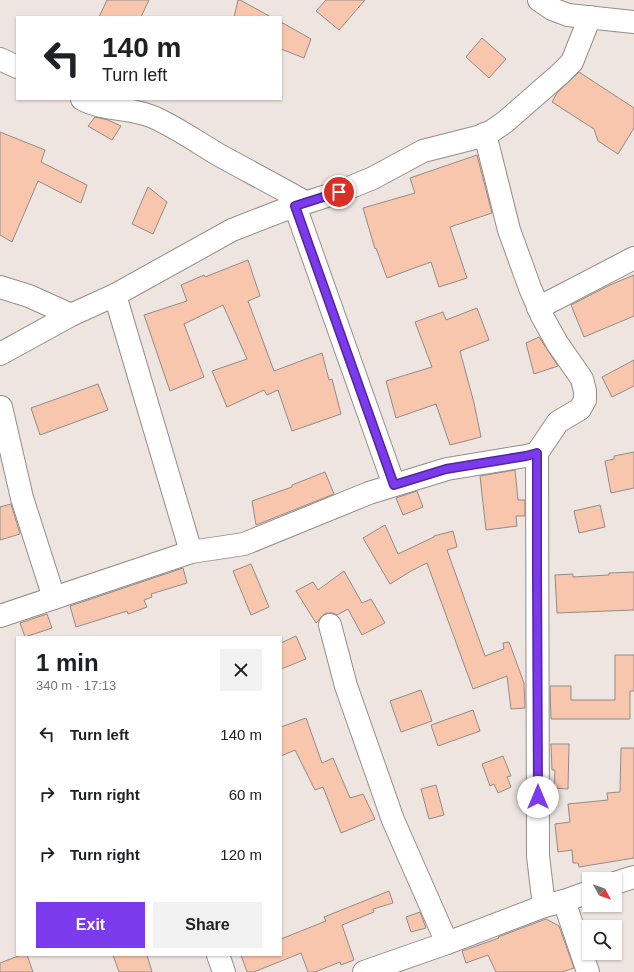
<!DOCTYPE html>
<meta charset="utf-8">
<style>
:root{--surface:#fff;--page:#f2f2f2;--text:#202124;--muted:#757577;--accent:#7c3aed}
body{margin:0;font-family:Helvetica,sans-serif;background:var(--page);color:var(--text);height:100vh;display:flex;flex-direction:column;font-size:15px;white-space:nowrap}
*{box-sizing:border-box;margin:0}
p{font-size:13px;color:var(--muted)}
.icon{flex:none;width:22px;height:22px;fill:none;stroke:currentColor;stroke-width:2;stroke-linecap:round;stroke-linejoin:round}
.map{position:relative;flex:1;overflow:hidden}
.drawer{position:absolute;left:16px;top:636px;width:266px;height:320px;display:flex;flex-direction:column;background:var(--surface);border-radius:0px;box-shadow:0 1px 3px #0004}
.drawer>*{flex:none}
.banner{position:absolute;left:16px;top:16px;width:266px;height:84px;border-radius:0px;box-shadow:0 1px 3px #0004;background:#fff;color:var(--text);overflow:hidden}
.needle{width:26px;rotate:130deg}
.buttons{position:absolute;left:582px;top:872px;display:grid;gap:8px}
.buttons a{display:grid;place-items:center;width:40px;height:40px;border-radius:0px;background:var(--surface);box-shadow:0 1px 3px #0004;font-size:20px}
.pin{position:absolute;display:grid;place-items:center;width:34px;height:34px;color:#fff;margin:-17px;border:2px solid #fff;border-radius:50%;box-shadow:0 1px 4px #0007}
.me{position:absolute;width:44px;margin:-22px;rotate:0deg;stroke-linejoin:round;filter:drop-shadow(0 0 3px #0008)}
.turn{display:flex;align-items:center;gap:14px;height:84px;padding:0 20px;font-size:18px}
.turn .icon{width:52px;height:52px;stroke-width:2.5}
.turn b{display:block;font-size:28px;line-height:34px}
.round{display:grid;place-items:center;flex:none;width:42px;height:42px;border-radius:0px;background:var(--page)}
.summary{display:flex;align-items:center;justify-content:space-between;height:68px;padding:0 20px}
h1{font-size:24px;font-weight:800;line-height:30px}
.primary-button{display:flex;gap:8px;margin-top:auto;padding:8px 20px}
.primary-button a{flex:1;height:46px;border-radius:0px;background:var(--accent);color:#fff;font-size:16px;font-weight:800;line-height:46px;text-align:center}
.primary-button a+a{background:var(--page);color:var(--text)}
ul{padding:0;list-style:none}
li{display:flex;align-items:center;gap:12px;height:60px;padding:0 20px}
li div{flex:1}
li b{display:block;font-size:15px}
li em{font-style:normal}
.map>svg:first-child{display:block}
.building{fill:#f8c6ad;stroke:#938b87}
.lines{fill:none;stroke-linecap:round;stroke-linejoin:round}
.minor-casing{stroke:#958d89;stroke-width:24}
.minor{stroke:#fff;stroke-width:22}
.route-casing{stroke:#51269a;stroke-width:10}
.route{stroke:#7c3aed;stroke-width:7}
</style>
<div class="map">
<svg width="634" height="972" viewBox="0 0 634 972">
<rect width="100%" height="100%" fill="#eee5e1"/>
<!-- building -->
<g class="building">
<polygon points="107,0 149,0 141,17 99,17"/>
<polygon points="238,0 240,0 271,17 234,17"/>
<polygon points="326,0 365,0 339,30 316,11"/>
<polygon points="281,22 311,39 304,58 281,49"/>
<polygon points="482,38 506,59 489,78 466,57"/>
<polygon points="579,72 634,108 634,128 618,154 598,141 594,129 552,102 557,93"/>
<polygon points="95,117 108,120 121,126 112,140 88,126"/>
<polygon points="0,132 45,150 41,162 87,185 81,203 38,181 12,242 0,235"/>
<polygon points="477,155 492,213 450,227 467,278 439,287 431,262 387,278 376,248 375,249 363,208 415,193 410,178"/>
<polygon points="148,187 167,202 153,234 132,224"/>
<polygon points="248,260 260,296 248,301 274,371 322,353 329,380 332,379 341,414 292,431 278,390 267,395 264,390 227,407 212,371 247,359 223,305 184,324 204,377 170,391 144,315 187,301 181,285 204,275 205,277"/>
<polygon points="634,275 634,316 584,337 571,305 610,285"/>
<polygon points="477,308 489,340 460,351 474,403 481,437 450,445 436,404 396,418 386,381 432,367 415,322 443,312 446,320"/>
<polygon points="539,337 558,366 534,374 526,343"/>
<polygon points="634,360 634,386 612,397 602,377"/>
<polygon points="98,384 108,410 40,435 31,408"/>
<polygon points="634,452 634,488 611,493 605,461 614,459 614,456"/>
<polygon points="515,470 518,500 525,500 525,516 516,516 517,526 486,530 480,476"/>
<polygon points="325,472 334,494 256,525 252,501 292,487 292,485"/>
<polygon points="417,491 423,507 403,515 396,498"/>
<polygon points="11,504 20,534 0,540 0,507"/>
<polygon points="600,505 605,527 579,533 574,511"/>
<polygon points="385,525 398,554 434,537 434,536 453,531 457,547 447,550 485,656 504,649 503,643 509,642 524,683 525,708 511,709 507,676 473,689 427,563 411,571 390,584 363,538"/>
<polygon points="251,564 269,607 251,615 233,571"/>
<polygon points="183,568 187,583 151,594 152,597 144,600 147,607 128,614 127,611 76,627 70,606"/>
<polygon points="344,571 362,603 371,599 385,623 362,635 348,609 337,615 333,613 326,613 322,616 316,623 296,591 313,582 318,590"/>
<polygon points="634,572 634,610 557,613 555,575 573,574 573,577 609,575 609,573"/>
<polygon points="47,614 52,628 25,637 20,623"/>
<polygon points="296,636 306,659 281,669 281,643"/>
<polygon points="615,655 634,655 634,691 630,691 630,719 551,719 550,686 571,686 571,700 615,700"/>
<polygon points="421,690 432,721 401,732 390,701"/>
<polygon points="473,710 480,731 438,746 431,725"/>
<polygon points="306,718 322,763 333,758 350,798 363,794 375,819 341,833 323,787 315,790 295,750 281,756 281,727"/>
<polygon points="551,744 569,744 568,789 554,788 555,770 552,770"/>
<polygon points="621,748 634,748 634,858 579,867 578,863 573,863 572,850 558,852 555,824 570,822 568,804 608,800 607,793 620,792"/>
<polygon points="503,756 511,776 507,777 511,787 498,793 494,784 490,786 482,764"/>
<polygon points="436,785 444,815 429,819 421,789"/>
<polygon points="389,891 393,903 373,909 374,912 342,925 354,960 341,965 340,962 315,972 308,972 301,953 254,972 247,972 241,955 281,955 281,939 326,921 324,917"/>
<polygon points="420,912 426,928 411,932 406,917"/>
<polygon points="546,919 559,926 574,968 562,972 496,972 488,955 466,963 462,951 499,938 498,937"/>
<polygon points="21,955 27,955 33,972 0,972 0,963"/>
<polygon points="113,955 147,955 152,972 119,972"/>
</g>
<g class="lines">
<defs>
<g id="minor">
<polyline points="539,0 552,9 568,15 634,22"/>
<polyline points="0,59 17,67"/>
<path d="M82,99C104,111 130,107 153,117C176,127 197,142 219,155C248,171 277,186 305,202"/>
<polyline points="295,206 394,485"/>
<polyline points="0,287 29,296 71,315"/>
<polyline points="115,295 191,552"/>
<polyline points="538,308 634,258"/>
<polyline points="0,354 71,315 115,295 232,230 286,209 339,192 373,178 423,151 478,137 492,131 505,122 560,74 572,62 590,17"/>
<polyline points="1,407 22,498 54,598"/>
<polyline points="537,453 538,856 544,906"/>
<polyline points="0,616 191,552 244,544 369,493 447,469 526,456 537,453 558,422 580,409 585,400 585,391 582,379 557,343 542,316 530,288 509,230 485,134"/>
<polyline points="330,625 346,686 393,820 447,943"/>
<polyline points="615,883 634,877"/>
<polyline points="564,901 588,972"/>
<polyline points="218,955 224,972"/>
<polyline points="364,972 447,943 544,906 564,901 589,892"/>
</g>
</defs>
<!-- minor casing -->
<use href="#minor" class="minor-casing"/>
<!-- minor -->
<use href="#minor" class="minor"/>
</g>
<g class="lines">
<defs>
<polyline id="route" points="339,192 295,206 394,485 446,469 526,456 537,453 537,571 538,797"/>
</defs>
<!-- route casing -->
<use href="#route" class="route-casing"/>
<!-- route -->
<use href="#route" class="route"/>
</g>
</svg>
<div class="buttons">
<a><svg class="needle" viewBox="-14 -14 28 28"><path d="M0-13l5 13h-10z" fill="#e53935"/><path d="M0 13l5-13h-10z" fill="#757577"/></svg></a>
<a><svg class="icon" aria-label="search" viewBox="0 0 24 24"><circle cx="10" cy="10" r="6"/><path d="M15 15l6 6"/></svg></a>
</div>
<div class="pin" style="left:339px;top:192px;background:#d93025"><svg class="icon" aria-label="arrive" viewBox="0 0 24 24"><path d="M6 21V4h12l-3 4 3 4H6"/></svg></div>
<svg class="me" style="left:538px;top:797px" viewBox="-20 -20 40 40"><circle r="19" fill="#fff"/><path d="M0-13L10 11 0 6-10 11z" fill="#7c3aed"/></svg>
<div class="banner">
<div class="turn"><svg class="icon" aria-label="left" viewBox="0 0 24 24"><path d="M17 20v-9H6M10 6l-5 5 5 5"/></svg><div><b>140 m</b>Turn left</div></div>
</div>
<section class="drawer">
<div class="summary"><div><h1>1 min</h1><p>340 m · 17:13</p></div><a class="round"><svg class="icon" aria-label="close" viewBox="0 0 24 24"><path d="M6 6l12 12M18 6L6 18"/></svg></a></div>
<ul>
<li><svg class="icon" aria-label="left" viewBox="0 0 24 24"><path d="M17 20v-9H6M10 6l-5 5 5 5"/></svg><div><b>Turn left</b></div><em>140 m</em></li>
<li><svg class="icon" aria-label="right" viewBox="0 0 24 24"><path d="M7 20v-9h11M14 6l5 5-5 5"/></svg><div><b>Turn right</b></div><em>60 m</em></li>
<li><svg class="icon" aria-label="right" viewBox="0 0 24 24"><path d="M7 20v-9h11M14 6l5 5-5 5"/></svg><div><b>Turn right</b></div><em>120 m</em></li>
</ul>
<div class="primary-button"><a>Exit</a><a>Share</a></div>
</section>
</div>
